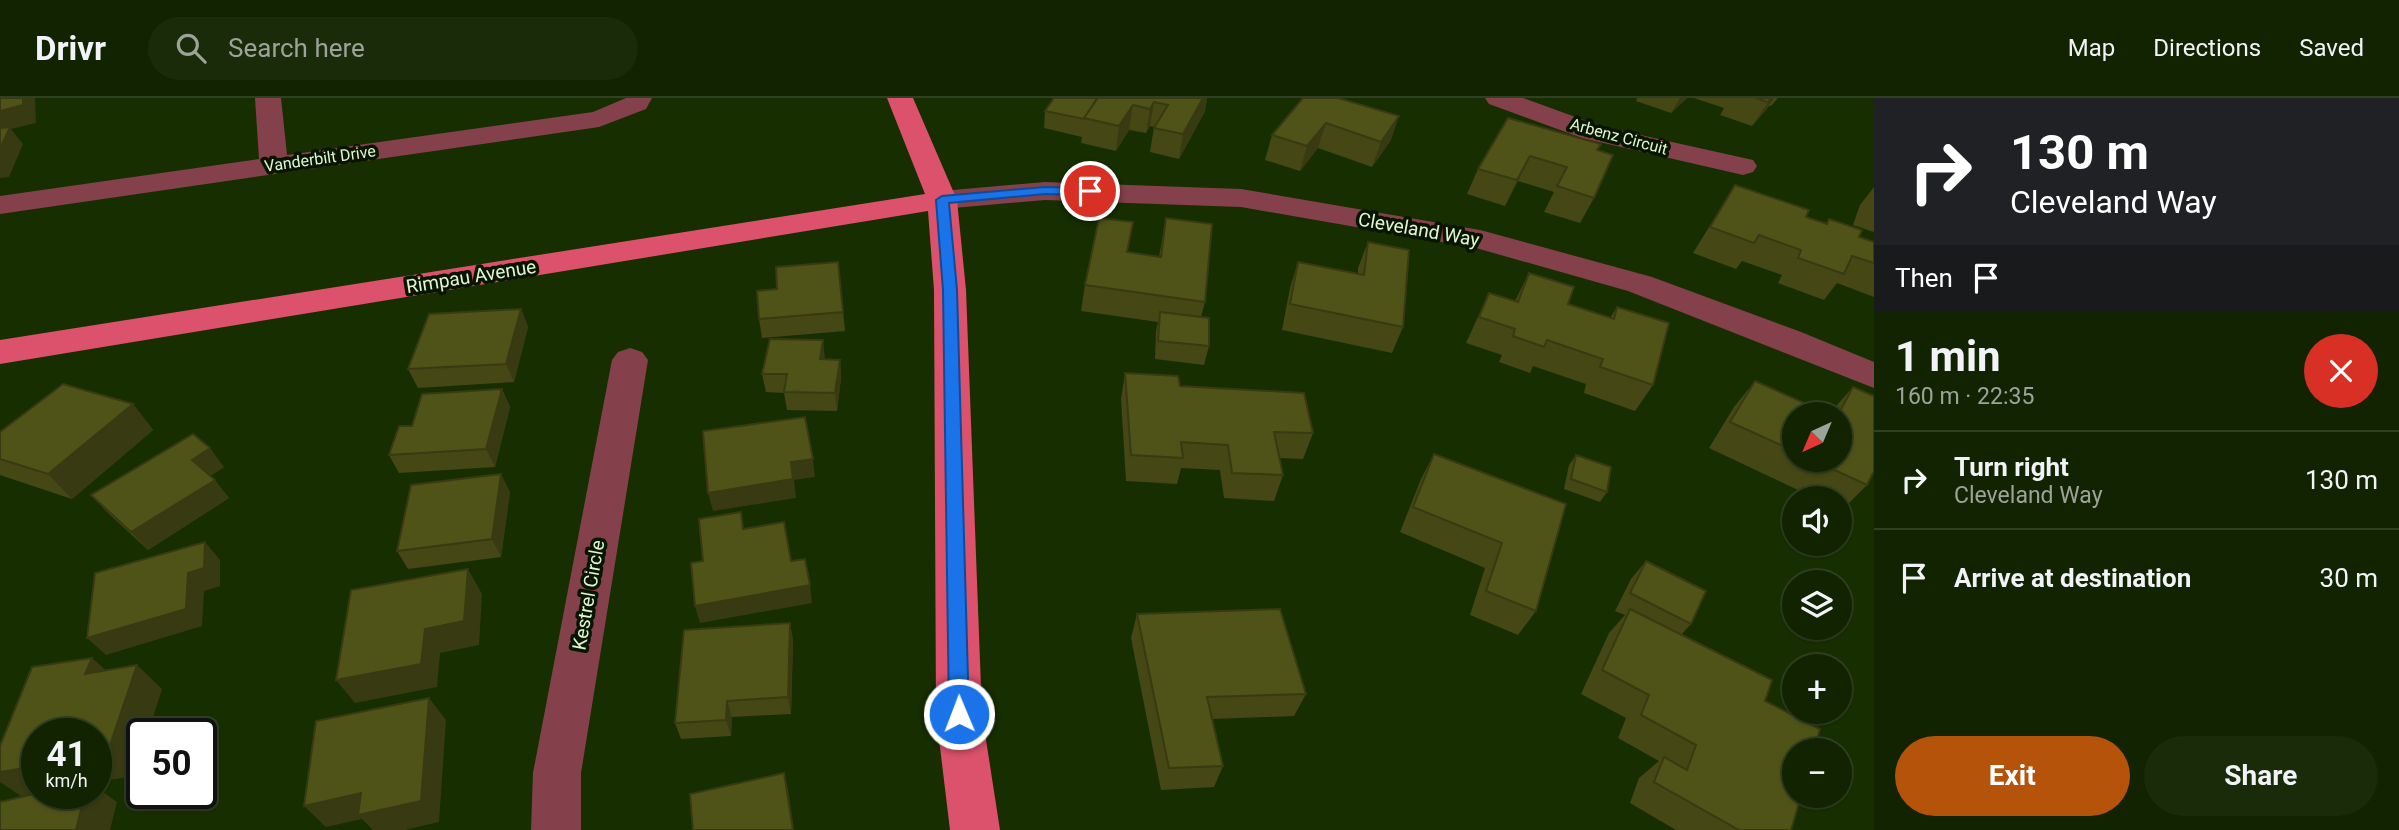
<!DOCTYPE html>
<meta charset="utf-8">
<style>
:root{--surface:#112300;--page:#1a2b0a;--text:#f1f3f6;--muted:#9ca499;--line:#304022;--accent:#b45309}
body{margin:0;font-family:Roboto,sans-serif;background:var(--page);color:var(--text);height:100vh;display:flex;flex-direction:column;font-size:26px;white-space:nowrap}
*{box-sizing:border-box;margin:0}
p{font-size:23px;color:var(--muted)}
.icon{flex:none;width:38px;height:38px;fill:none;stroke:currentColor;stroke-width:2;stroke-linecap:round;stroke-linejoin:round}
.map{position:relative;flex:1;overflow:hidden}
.side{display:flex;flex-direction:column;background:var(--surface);width:525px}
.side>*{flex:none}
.top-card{background:#202124;color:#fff;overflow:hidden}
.needle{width:46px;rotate:224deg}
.tools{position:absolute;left:1782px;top:304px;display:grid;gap:14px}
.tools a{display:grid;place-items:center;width:70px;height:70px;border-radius:50%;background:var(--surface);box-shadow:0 2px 5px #0004,0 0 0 2px var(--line);font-size:35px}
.speed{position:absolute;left:21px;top:620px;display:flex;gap:14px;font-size:35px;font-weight:700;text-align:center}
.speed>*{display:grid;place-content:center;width:91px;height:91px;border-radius:50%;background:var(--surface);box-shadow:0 2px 5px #0004,0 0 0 2px var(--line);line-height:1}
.speed small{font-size:18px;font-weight:400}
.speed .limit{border:4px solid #111;border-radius:10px;background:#fff;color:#111}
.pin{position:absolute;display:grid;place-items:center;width:60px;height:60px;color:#fff;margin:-30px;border:4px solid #fff;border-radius:50%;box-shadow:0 2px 7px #0007}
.me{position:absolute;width:77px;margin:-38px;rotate:359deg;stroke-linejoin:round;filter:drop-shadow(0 0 5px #0008)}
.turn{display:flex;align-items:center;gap:24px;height:147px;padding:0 21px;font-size:32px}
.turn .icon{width:91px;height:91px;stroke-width:2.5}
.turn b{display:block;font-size:49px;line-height:60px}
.then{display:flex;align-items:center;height:66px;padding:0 21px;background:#0003;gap:14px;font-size:26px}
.round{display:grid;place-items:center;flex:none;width:74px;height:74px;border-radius:37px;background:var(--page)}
.head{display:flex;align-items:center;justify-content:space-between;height:119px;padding:0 21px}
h1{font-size:42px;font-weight:700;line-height:52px}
.cta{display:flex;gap:14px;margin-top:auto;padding:14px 21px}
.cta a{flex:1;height:80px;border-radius:42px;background:var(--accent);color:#fff;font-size:28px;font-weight:700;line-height:80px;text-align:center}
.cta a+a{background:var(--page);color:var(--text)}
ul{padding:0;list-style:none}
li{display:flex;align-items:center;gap:21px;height:98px;padding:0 21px;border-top:2px solid var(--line)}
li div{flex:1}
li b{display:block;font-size:26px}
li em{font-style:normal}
header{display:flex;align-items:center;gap:42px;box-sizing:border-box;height:98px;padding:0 35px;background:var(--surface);border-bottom:2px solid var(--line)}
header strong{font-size:33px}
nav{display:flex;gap:38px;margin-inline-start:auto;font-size:24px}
.search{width:490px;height:63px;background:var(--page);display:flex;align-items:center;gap:18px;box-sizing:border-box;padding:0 24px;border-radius:38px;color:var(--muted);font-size:26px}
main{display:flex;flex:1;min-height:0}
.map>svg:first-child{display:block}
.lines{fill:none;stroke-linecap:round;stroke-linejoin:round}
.minor{fill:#84414b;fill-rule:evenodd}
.major{fill:#dc526c;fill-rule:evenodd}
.wall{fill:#454715;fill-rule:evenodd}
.shaded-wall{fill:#383a11}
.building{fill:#505318;stroke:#383a11;stroke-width:2}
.route{fill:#1a73e8;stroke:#114b97;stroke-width:2}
.labels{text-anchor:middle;stroke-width:7;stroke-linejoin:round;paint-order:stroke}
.far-street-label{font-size:16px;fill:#e1f5d2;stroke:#081500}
.street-label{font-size:19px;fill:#e1f5d2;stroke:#081500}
</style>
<header>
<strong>Drivr</strong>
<div class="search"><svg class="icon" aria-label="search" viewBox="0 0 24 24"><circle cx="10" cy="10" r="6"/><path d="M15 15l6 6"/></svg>Search here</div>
<nav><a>Map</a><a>Directions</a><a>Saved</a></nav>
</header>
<main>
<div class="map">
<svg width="1874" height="732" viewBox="0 0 1874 732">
<rect width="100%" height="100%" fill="#172f00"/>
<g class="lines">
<!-- minor -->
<g class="minor">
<polygon points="255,0 281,0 287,57 593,14 626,0 652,0 646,11 599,29 0,116 0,98 259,61"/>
<polygon points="1485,0 1523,0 1600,28 1753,62 1757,68 1753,74 1743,77 1582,40 1489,6"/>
<polygon points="1045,84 1241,91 1480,132 1652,179 1801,234 1874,264 1874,290 1628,193 1476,150 1241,109 1045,102 942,111 931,108 927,102 931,96 942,93"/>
<polygon points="630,250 642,254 648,262 581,675 581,732 531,732 533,675 612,262 618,254"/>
</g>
<!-- major -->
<polygon class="major" points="887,0 913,0 957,102 966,192 982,616 1000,732 950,732 936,616 934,192 928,113 0,266 0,242 925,96"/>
</g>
<!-- wall -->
<g class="wall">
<polygon points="1054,0 1207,0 1205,13 1179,61 1150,54 1154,29 1150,28 1146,35 1129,32 1116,53 1081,45 1082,39 1044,30 1045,13"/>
<polygon points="1303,0 1391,42 1372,69 1318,50 1300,73 1265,62 1272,37"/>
<polygon points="1637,0 1687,0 1671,15 1636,3"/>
<polygon points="1694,0 1778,0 1771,8 1769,8 1752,28 1720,17 1724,10"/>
<polygon points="1508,20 1597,52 1594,100 1580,125 1544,114 1554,94 1518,83 1505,108 1467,96 1478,71"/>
<polygon points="1735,87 1806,119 1826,126 1829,121 1859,139 1874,144 1874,199 1837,185 1824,202 1778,185 1782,177 1742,163 1736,171 1693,155"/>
<polygon points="1874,89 1874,134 1853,127 1860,107"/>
<polygon points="1166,120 1205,204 1201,219 1209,248 1204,267 1155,261 1156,233 1158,224 1081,213 1085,187 1128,154 1159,159"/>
<polygon points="1368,144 1403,229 1392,255 1282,232 1290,190 1298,164 1358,176 1358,170"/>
<polygon points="838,164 845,233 762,240 759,221 777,191"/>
<polygon points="1529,175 1568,206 1610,220 1617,209 1653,287 1635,313 1584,295 1586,286 1533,268 1530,275 1499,264 1502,257 1466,245 1489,195 1515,203"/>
<polygon points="521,211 528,229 514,284 418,290 408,271"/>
<polygon points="825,261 840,262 841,280 837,313 787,312 784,295 766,294 762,276"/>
<polygon points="1125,275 1180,288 1313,335 1303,361 1280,360 1283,377 1274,403 1224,400 1220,372 1181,370 1177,386 1126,383 1121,301"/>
<path d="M1755,283L1829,316L1853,289L1867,387L1842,412L1839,411V401H1817L1709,350L1734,309ZM1794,317H1839V362H1794Z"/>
<polygon points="502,291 510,309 495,369 399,375 389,357 412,328"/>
<polygon points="133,306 153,332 72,401 0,377 0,334"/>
<polygon points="1434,356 1566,406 1536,513 1518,537 1470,517 1485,470 1400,434 1421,381"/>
<polygon points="1576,357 1607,394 1600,404 1564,391 1569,367"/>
<polygon points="224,369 210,378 229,400 148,452 108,415 91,397"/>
<polygon points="510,394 501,459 408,471 397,453"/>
<polygon points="1646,463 1691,526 1681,537 1765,603 1791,732 1676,732 1630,705 1639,680 1659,663 1618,640 1626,620 1581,596 1609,535 1625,517 1615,513 1631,481"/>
<polygon points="1137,516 1306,596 1294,618 1212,621 1223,668 1214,689 1161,692 1131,540"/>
<polygon points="790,525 793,543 791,616 732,619 731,638 681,641 675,625"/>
</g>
<!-- shaded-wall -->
<g class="shaded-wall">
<polygon points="23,0 35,0 36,25 11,31 23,46 9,79 0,80 0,13"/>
<polygon points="1203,0 1207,0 1205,13 1179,61 1183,36"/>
<polygon points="1680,0 1687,0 1671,15"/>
<polygon points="1771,0 1774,0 1766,12 1752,28"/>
<polygon points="1154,4 1150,28 1146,35 1150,11"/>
<polygon points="1133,7 1129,32 1116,53 1119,28"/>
<polygon points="1399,18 1391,42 1372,69 1381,44"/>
<polygon points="1326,25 1318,50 1300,73 1307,48"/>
<polygon points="1530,58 1518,83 1505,108 1517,82"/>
<polygon points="521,211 528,229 514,284 506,266"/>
<polygon points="823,242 825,261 820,261"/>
<polygon points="840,262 841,280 837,313 835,295"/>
<polygon points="502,291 510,309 495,369 486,351"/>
<polygon points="133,306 153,332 72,401 48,376"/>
<polygon points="210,350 224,369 206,380 192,362"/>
<polygon points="813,361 815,379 794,382 796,400 713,413 708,395 791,364"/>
<polygon points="501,376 510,394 501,459 492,441"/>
<polygon points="215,382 229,400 148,452 131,434"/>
<polygon points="205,444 220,462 220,488 204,493 202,528 106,557 87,540 188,475"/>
<polygon points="468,471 482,496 479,547 440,555 437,589 355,605 336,582 425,531"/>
<polygon points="810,487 812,505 700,525 695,508"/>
<polygon points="790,525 793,543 791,616 788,599"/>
<polygon points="92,560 118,583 85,576"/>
<polygon points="137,567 162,591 148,635 142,635 142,655 134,678 96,684 96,658"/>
<polygon points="429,600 446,622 439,724 405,732 373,732 362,721 326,729 304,708 361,695"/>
<polygon points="727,603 732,619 731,638 726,622"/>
<polygon points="37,668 38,695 21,698 0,684 0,674"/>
<polygon points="784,675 788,691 794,732 793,732"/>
<polygon points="96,689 117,704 110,732 76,732 85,695 96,695"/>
</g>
<!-- building -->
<g class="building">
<polygon points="0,0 23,0 23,7 0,13"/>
<polygon points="1054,0 1097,0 1084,21 1045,13"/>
<polygon points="1098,0 1203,0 1183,36 1154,30 1168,7 1154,4 1150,11 1133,7 1119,28 1084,20"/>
<polygon points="1303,0 1338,0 1399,18 1381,44 1326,25 1307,48 1272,37"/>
<polygon points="1756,0 1771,0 1768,4"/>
<polygon points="1508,20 1601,46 1597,52 1613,57 1594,100 1557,88 1567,69 1530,58 1517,82 1478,71"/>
<polygon points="10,29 0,51 0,30"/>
<polygon points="1735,87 1809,112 1806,119 1827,126 1829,121 1862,132 1859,139 1874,144 1874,165 1852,158 1844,176 1798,160 1801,152 1759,137 1754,145 1710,129"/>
<polygon points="1099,120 1133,124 1127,154 1161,159 1166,120 1212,126 1205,204 1085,187"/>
<polygon points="1368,144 1409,152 1403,229 1290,206 1298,164 1364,177"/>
<polygon points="838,164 843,214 759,221 757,193 777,191 776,169"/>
<polygon points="1529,175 1574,189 1568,206 1614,221 1617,209 1669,225 1653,287 1600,269 1603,261 1547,242 1544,249 1513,238 1515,231 1479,219 1489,195 1518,204"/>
<polygon points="521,211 506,266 408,271 429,216"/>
<polygon points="1160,214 1209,220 1209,248 1158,243"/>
<polygon points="770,241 823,242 820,261 840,262 835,295 784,294 787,276 762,276"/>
<polygon points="1125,275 1178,278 1180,288 1304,295 1313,335 1274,334 1283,377 1232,375 1228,347 1181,344 1183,360 1131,357"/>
<polygon points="1755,283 1831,317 1794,317 1794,353 1730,324"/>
<polygon points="63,286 133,306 48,376 0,361 0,334"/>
<polygon points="1853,289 1874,298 1874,373 1867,387 1813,362 1839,362 1839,317 1838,317"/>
<polygon points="502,291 486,351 389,357 399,328 412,328 422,296"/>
<polygon points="805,319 813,361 791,364 793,381 708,395 703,333"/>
<polygon points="193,336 210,350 192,362 215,382 131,434 91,397"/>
<polygon points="1434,356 1566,406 1536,513 1486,493 1502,445 1413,409"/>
<polygon points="1576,357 1611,369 1607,394 1571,381"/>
<polygon points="501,376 492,441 397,453 411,387"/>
<polygon points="741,414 743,431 784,424 791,463 805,461 810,487 695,508 691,465 703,463 699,421"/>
<polygon points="205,444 204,470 188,475 186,511 87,540 95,475"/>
<polygon points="1646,463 1706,493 1691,526 1630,495"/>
<polygon points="468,471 464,523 425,531 421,566 336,582 351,492"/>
<polygon points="1280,511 1306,596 1207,599 1223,668 1169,670 1137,516"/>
<polygon points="1630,511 1772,582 1765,603 1820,631 1814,653 1794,653 1794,698 1801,698 1791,732 1739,732 1654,684 1664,659 1687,672 1696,647 1641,617 1649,597 1602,572"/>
<polygon points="790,525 788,599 727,603 726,622 675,625 684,532"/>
<polygon points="92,560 85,576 137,567 107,656 96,658 96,635 37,635 37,668 0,674 0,648 32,569"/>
<polygon points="429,600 421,703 358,717 361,695 304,708 316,623"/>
<polygon points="784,675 793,732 693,732 690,696"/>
<polygon points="38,695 85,695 76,732 0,732 0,704"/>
</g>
<!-- route -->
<polygon class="route" points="1045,89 1090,90 1096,93 1090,97 1045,96 949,105 957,192 969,616 966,622 959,624 952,622 949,616 943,192 936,102 942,98"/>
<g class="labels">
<!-- far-street labels -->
<g class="far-street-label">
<text transform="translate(1619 38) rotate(15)" y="6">Arbenz Circuit</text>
<text transform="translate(320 60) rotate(-8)" y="6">Vanderbilt Drive</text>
</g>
<!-- street labels -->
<g class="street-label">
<text transform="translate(1419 131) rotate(10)" y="7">Cleveland Way</text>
<text transform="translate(471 178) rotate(-9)" y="7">Rimpau Avenue</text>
<text transform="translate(588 497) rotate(-80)" y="7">Kestrel Circle</text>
</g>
</g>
</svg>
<div class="tools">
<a><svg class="needle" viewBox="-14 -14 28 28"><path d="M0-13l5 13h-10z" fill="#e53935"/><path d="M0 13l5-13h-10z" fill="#9ca499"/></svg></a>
<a><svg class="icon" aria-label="sound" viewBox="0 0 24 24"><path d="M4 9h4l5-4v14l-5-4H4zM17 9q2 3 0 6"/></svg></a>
<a><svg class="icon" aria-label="layers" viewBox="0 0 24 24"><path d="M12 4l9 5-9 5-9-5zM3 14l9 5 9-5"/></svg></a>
<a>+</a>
<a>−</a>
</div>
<div class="speed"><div>41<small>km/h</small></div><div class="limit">50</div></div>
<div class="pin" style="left:1090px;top:93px;background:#d93025"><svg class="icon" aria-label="arrive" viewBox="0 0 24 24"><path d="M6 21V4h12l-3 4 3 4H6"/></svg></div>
<svg class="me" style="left:959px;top:616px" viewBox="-20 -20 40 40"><circle r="17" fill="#1a73e8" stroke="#fff" stroke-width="3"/><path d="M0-11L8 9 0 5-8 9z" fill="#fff"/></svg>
</div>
<section class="side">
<div class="top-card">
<div class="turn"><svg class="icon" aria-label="right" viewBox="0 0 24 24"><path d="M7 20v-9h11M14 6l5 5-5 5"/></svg><div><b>130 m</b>Cleveland Way</div></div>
<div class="then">Then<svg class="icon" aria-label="arrive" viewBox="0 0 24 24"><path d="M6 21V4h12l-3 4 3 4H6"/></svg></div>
</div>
<div class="head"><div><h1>1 min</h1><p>160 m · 22:35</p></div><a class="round" style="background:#d93025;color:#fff"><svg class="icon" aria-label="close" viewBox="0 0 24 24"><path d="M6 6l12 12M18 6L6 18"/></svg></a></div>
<ul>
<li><svg class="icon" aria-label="right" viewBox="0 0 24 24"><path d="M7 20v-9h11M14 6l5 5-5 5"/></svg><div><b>Turn right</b><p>Cleveland Way</p></div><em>130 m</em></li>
<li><svg class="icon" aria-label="arrive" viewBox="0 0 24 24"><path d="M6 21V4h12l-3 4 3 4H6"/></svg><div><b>Arrive at destination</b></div><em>30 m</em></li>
</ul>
<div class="cta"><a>Exit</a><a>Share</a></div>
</section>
</main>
